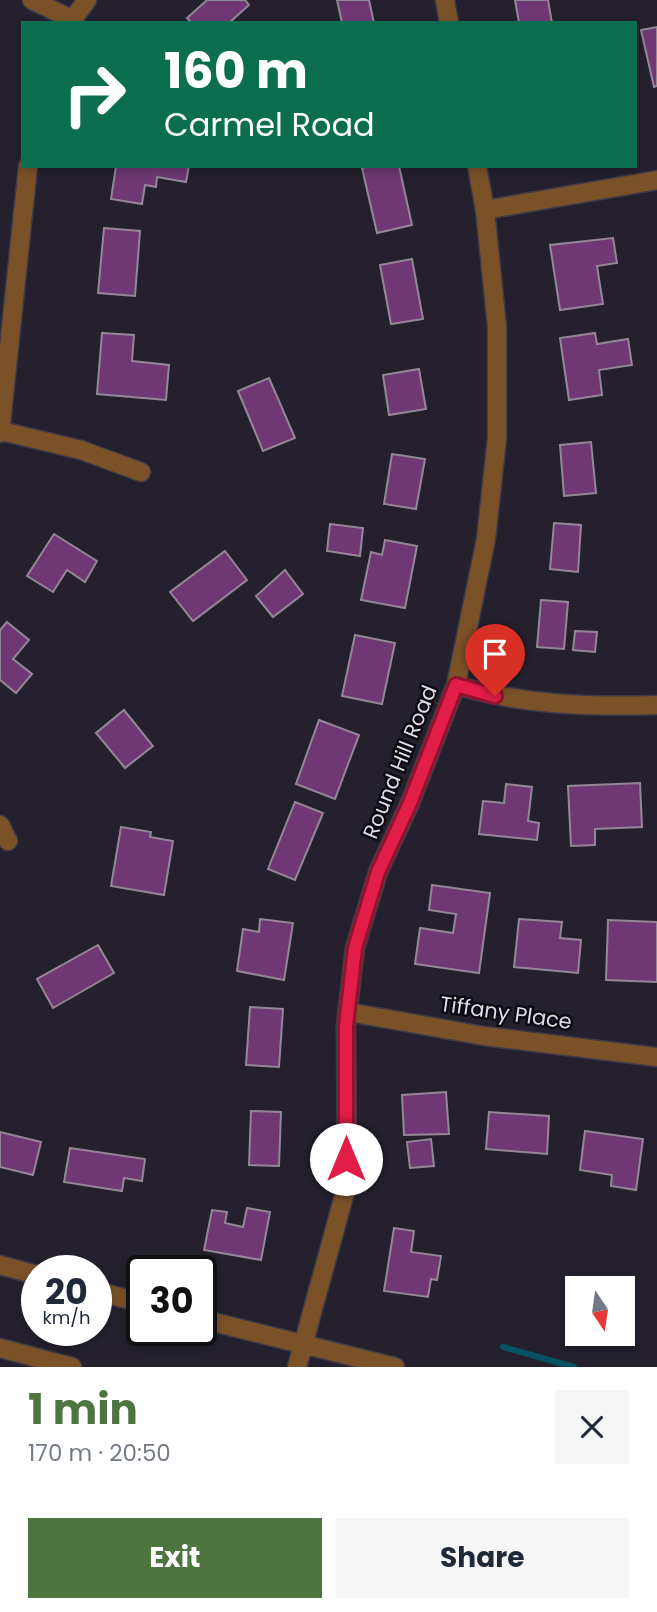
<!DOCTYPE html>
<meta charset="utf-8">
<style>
:root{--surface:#fff;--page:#f6f6f7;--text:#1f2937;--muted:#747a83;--accent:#4e7440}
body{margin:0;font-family:Poppins,sans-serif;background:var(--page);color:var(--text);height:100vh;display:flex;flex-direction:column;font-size:26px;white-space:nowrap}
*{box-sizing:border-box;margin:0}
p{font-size:23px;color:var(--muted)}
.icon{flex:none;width:38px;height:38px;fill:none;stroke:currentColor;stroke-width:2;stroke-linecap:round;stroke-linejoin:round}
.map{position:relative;height:1367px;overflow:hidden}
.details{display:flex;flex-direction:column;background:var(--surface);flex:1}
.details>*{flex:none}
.guide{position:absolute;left:21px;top:21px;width:616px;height:147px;border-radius:0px;box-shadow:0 4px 10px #0003;background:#0b6e4f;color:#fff;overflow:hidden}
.needle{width:46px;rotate:167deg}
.tools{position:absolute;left:565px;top:1276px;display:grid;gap:14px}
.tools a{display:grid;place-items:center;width:70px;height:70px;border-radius:0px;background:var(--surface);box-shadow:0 4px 10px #0003;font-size:35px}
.speed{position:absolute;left:21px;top:1255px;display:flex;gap:14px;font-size:35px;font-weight:700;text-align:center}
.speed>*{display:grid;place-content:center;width:91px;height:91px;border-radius:50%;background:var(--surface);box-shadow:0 4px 10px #0003;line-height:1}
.speed small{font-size:18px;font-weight:400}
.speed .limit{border:4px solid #111;border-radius:10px;background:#fff;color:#111}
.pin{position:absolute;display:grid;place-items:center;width:60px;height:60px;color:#fff;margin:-72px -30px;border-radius:50% 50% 50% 0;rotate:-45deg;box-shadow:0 0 7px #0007}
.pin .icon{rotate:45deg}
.me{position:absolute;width:77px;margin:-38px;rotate:0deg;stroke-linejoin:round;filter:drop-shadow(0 0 5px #0008)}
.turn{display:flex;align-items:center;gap:24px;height:147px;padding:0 28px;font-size:32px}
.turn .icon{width:91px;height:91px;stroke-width:2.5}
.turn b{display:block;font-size:49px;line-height:60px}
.round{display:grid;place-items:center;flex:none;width:74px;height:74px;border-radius:0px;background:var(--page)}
.headline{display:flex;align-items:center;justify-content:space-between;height:119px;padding:0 28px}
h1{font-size:42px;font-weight:700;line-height:52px;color:var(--accent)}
.primary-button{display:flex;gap:14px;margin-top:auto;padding:14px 28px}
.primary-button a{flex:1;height:80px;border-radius:0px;background:var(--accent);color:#fff;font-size:28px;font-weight:700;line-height:80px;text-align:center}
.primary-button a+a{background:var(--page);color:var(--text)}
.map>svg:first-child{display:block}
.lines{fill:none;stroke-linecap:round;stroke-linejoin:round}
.stream{stroke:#075361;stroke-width:6}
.building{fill:#6f3875;stroke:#948795;stroke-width:2}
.minor-casing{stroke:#3e3a48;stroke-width:21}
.tertiary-casing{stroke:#3e3a48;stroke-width:21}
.minor{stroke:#7b5228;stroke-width:18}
.tertiary{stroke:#7b5228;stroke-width:18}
.route-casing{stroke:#92132f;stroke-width:18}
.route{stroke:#e11d48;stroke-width:12}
.labels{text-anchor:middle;stroke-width:5;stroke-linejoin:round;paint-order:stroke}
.street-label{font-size:21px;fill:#dfdde6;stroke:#0c0b11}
</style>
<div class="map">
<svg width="657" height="1367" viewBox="0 0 657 1367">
<rect width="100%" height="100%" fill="#24202e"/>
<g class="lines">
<!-- stream -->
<polyline class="stream" points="503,1347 574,1367"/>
</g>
<!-- building -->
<g class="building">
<polygon points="207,0 245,0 249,5 229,23 192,23 187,18"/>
<polygon points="337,0 369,0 374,23 342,23"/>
<polygon points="515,0 548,0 552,23 519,23"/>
<polygon points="657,27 657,86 654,87 641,30"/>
<polygon points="116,166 189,166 186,182 157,177 156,187 145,185 142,204 111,199"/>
<polygon points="369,166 399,166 412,225 377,233 362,168"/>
<polygon points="104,228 140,231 135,296 98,293"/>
<polygon points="613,238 617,263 597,266 603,304 560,310 550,245"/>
<polygon points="412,259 423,319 391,324 380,265"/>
<polygon points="102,333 134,335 132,361 169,365 166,400 97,394"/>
<polygon points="595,333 597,344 628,339 632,365 599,370 602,395 569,400 560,338"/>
<polygon points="419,369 426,409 389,415 383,375"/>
<polygon points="269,378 295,438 263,451 238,391"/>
<polygon points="591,442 596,493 564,496 560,445"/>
<polygon points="392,454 425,459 416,509 384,504"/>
<polygon points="554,523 581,525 578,572 550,569"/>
<polygon points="330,524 363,528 360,556 327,551"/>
<polygon points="54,534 97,561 85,582 67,570 53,592 27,576"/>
<polygon points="385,540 417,546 405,608 361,600 371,552 382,555"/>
<polygon points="225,551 247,580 193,621 170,592"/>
<polygon points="285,570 303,594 273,617 256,596"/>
<polygon points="541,600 568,602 564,649 537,647"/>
<polygon points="7,622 29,640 13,659 32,674 16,693 0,680 0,630"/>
<polygon points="575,631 597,632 595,652 573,650"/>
<polygon points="355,635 395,643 382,704 342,696"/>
<polygon points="124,710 153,746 125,768 96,733"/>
<polygon points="319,720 359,735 335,799 296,784"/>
<polygon points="640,783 642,827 595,829 595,845 571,846 568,786"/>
<polygon points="506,784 532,787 528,821 539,823 537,840 479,834 483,801 504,803"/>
<polygon points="295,802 323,813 295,880 268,869"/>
<polygon points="121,827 151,832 150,837 173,841 164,895 111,886"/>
<polygon points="432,885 490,893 479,973 415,964 420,928 453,933 456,914 429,910"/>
<polygon points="260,919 293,923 284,980 237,971 243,929 259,932"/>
<polygon points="519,919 562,922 560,938 581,940 578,973 514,967"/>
<polygon points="608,920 657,922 657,982 606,980"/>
<polygon points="98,945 114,973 53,1008 37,979"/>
<polygon points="250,1007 283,1009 279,1067 246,1065"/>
<polygon points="446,1092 449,1134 404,1135 402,1095"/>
<polygon points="251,1111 281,1112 279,1166 249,1165"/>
<polygon points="489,1112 549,1116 547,1154 486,1149"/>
<polygon points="585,1131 643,1139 636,1190 611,1186 612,1175 580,1170"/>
<polygon points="0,1132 41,1142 33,1175 0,1167"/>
<polygon points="431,1139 434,1166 410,1168 407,1142"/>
<polygon points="70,1148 145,1159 142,1181 124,1178 122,1191 64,1182"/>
<polygon points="247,1208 270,1212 261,1260 204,1250 212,1210 227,1212 225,1223 243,1227"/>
<polygon points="394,1228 414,1231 411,1252 441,1256 437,1280 431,1279 428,1297 384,1291"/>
</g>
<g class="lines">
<defs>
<g id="minor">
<polyline points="32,0 71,19"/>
<polyline points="445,0 449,23"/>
<polyline points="70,23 87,0"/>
<polyline points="485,210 657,180"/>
<polyline points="1,431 81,450 141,472"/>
<polyline points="0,433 28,166"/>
<path d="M456,685C522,705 588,707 657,705"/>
<polyline points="0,825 8,841"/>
<polyline points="348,1012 484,1036 657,1057"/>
<polyline points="297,1367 347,1185 346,1025 355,948 378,872 410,803 456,685 486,539 497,438 497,327 485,210 477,166"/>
</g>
<g id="tertiary">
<polyline points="0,1265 37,1275"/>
<polyline points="96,1291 142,1303"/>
<polyline points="201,1319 395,1367"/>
<polyline points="0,1348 72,1367"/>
</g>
</defs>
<!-- minor casing -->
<use href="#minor" class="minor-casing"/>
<!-- tertiary casing -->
<use href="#tertiary" class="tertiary-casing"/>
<!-- minor -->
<use href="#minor" class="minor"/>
<!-- tertiary -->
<use href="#tertiary" class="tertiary"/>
</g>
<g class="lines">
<defs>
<polyline id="route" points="346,1159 346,1026 355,948 378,872 410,803 456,685 495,696"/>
</defs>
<!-- route casing -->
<use href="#route" class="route-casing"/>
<!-- route -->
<use href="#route" class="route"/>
</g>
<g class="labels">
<!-- street labels -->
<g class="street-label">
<text transform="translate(400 762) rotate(-68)" y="7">Round Hill Road</text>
<text transform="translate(506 1013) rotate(8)" y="7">Tiffany Place</text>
</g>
</g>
</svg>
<div class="tools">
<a><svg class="needle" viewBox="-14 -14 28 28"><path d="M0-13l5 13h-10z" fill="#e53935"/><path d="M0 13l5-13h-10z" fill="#747a83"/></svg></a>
</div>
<div class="speed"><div>20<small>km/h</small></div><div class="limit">30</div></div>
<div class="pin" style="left:495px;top:696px;background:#d93025"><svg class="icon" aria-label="arrive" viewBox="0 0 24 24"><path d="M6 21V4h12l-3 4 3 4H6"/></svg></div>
<svg class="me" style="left:346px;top:1159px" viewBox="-20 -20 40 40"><circle r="19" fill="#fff"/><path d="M0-13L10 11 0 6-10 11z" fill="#e11d48"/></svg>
<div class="guide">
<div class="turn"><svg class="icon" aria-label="right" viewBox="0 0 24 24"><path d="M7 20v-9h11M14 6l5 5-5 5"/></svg><div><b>160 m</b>Carmel Road</div></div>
</div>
</div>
<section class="details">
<div class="headline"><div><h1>1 min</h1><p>170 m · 20:50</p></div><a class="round"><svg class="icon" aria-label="close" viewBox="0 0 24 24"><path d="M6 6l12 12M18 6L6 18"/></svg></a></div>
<div class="primary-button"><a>Exit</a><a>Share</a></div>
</section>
